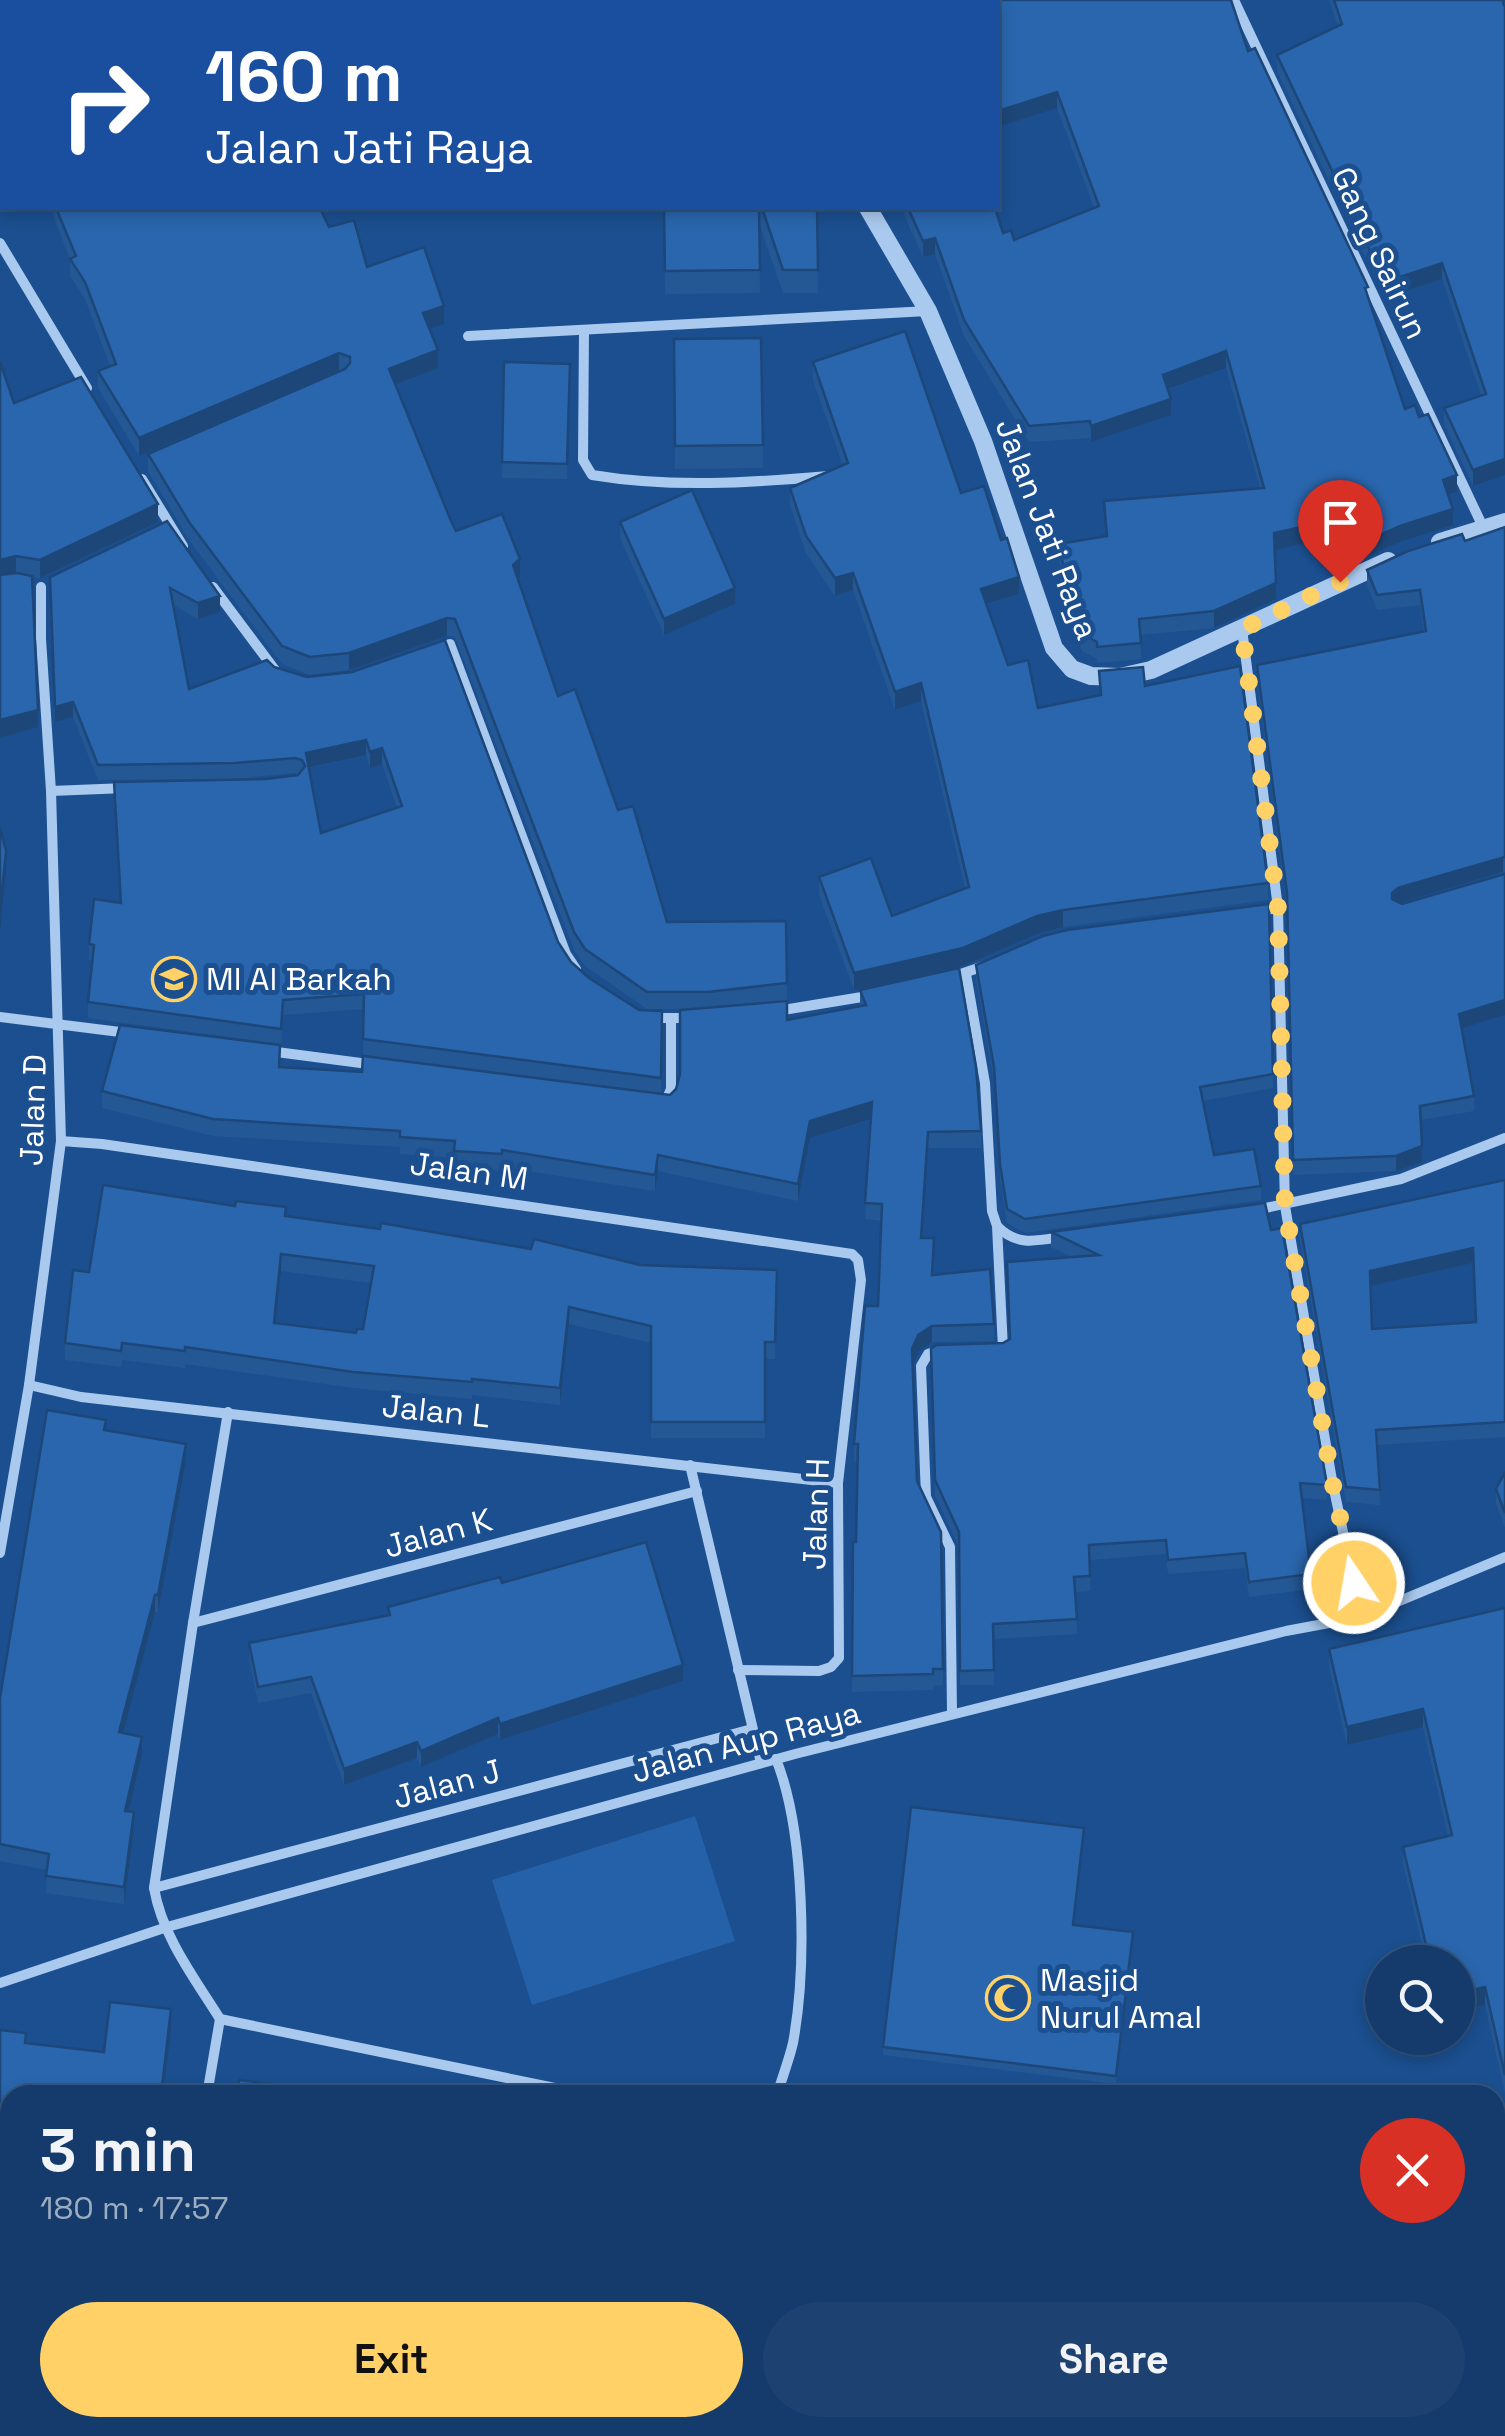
<!DOCTYPE html>
<meta charset="utf-8">
<style>
:root{--surface:#143b6b;--page:#1d4271;--text:#f1f3f6;--muted:#9dadc1;--line:#33557e;--accent:#ffd166}
body{margin:0;font-family:"Space Grotesk",sans-serif;background:var(--page);color:var(--text);height:100vh;display:flex;flex-direction:column;font-size:38px;white-space:nowrap}
*{box-sizing:border-box;margin:0}
p{font-size:32px;color:var(--muted)}
.icon{flex:none;width:55px;height:55px;fill:none;stroke:currentColor;stroke-width:2;stroke-linecap:round;stroke-linejoin:round}
.map{position:relative;flex:1;overflow:hidden}
.panel{position:absolute;left:0px;top:2085px;width:1505px;height:352px;display:flex;flex-direction:column;background:var(--surface);border-radius:30px 30px 0 0;box-shadow:0 5px 15px #0003,0 0 0 2px var(--line)}
.panel>*{flex:none}
.guide{position:absolute;left:0px;top:0px;width:1000px;height:210px;box-shadow:0 5px 15px #0003,0 0 0 2px var(--line);background:#1a4fa0;color:#fff;overflow:hidden}
.tools{position:absolute;left:1365px;top:1945px;display:grid;gap:20px}
.tools a{display:grid;place-items:center;width:110px;height:110px;border-radius:50%;background:var(--surface);box-shadow:0 5px 15px #0003,0 0 0 2px var(--line);font-size:50px}
.pin{position:absolute;display:grid;place-items:center;width:85px;height:85px;color:#fff;margin:-102px -42px;border-radius:50% 50% 50% 0;rotate:-45deg;box-shadow:0 0 10px #0007}
.pin .icon{rotate:45deg}
.me{position:absolute;width:110px;margin:-55px;rotate:348deg;stroke-linejoin:round;filter:drop-shadow(0 0 8px #0008)}
.turn{display:flex;align-items:center;gap:35px;height:210px;padding:0 40px;font-size:45px}
.turn .icon{width:130px;height:130px;stroke-width:2.5}
.turn b{display:block;font-size:70px;line-height:85px}
.round{display:grid;place-items:center;flex:none;width:105px;height:105px;border-radius:52px;background:var(--page)}
.overview{display:flex;align-items:center;justify-content:space-between;height:170px;padding:0 40px}
h1{font-size:60px;font-weight:600;line-height:75px}
.action{display:flex;gap:20px;margin-top:auto;padding:20px 40px}
.action a{flex:1;height:115px;border-radius:60px;background:var(--accent);color:#111;font-size:40px;font-weight:600;line-height:115px;text-align:center}
.action a+a{background:var(--page);color:var(--text)}
.map>svg:first-child{display:block}
.green{fill:#2461a8}
.lines{fill:none;stroke-linecap:round;stroke-linejoin:round}
.minor{stroke:#a9c9ee;stroke-width:10}
.tertiary{stroke:#a9c9ee;stroke-width:18}
.wall{fill:#245895;fill-rule:evenodd}
.shaded-wall{fill:#1d4779}
.building{fill:#2a66ad;stroke:#1d4779;stroke-width:2.5;fill-rule:evenodd}
.route{stroke:#ffd166;stroke-width:18;stroke-dasharray:0 32.4}
.labels{text-anchor:middle;stroke-width:10;stroke-linejoin:round;paint-order:stroke}
.street-label{font-size:32px;fill:#fff;stroke:#1b4f8f}
.poi-label{font-size:32px;fill:#fff;stroke:#1b4f8f;text-anchor:start}
</style>
<div class="map">
<svg width="1505" height="2436" viewBox="0 0 1505 2436">
<rect width="100%" height="100%" fill="#1b4f8f"/>
<!-- green -->
<polygon class="green" points="695,1816 735,1941 532,2005 492,1880"/>
<g class="lines">
<!-- minor -->
<g class="minor">
<polyline points="1234,0 1483,527"/>
<polyline points="0,243 87,388"/>
<path d="M584,330L583,460L592,475C670,488 750,483 828,476"/>
<polyline points="468,336 928,311"/>
<polyline points="142,479 183,546"/>
<polyline points="213,587 275,670"/>
<polyline points="1242,629 1278,908 1285,1206 1332,1480 1361,1617"/>
<polyline points="437,648 450,644 566,954 576,969"/>
<polyline points="51,791 126,788"/>
<polyline points="1259,911 1278,908"/>
<polyline points="966,974 985,1083 992,1211 997,1226 1003,1349 997,1349"/>
<polyline points="949,978 984,966"/>
<polyline points="777,1011 874,995"/>
<polyline points="0,1017 128,1033"/>
<polyline points="652,1018 690,1018"/>
<polyline points="269,1051 376,1065"/>
<polyline points="665,1103 671,1089 671,1018"/>
<polyline points="61,1141 102,1144 852,1254 858,1260 861,1280 838,1483 839,1658 831,1667 819,1671 738,1670"/>
<polyline points="1256,1210 1401,1179 1505,1138"/>
<path d="M998,1227C1017,1246 1036,1241 1061,1237"/>
<polyline points="940,1350 928,1354 921,1366 926,1497 950,1547 952,1714"/>
<polyline points="29,1385 81,1397 838,1483"/>
<polyline points="690,1465 761,1763"/>
<polyline points="0,1553 29,1385 61,1141 51,791 41,639 41,587"/>
<polyline points="193,1623 697,1491"/>
<path d="M776,1759C805,1831 807,1967 793,2043C789,2060 782,2078 777,2095"/>
<polyline points="154,1888 752,1729"/>
<polyline points="0,1983 167,1927 795,1754 1286,1631 1361,1617 1505,1557"/>
<polyline points="220,2019 589,2095"/>
<path d="M207,2095L220,2019C195,1979 162,1936 154,1888L193,1623L228,1412"/>
<polyline points="148,2436 150,2428"/>
<polyline points="570,2436 570,2428"/>
<polyline points="866,2436 867,2428"/>
</g>
<!-- tertiary -->
<g class="tertiary">
<polyline points="798,0 798,2"/>
<polyline points="868,208 928,311 983,441 1054,648 1072,669 1091,676 1120,677 1151,670 1388,561"/>
<polyline points="1440,542 1505,522"/>
</g>
</g>
<!-- wall -->
<g class="wall">
<polygon points="851,0 1231,0 1248,51 1368,296 1405,409 1419,417 1457,492 1448,495 1453,525 1400,542 1358,561 1348,533 1275,549 1276,599 1214,628 1140,635 1141,659 1097,663 1097,659 1082,651 1069,612 1059,560 1059,544 1106,536 1104,501 1260,488 1226,368 1168,390 1171,415 1091,442 1090,438 1029,442 964,336 935,254 923,257 901,208 995,208 1003,233 1014,240 1094,208 1057,108 998,127 998,2 851,2"/>
<polygon points="1329,0 1505,0 1505,475 1473,486 1444,424 1444,408 1481,395 1442,279 1385,298 1277,71 1277,55 1338,26"/>
<polygon points="50,208 320,208 329,227 367,267 444,324 429,329 438,368 395,385 456,531 520,577 518,578 558,696 618,810 667,922 786,921 787,1000 754,1004 787,1020 860,1006 860,990 981,1131 981,1148 928,1148 922,1238 933,1275 994,1324 994,1341 932,1342 918,1352 913,1364 917,1481 941,1532 943,1685 933,1686 933,1690 852,1692 853,1542 856,1542 858,1461 854,1461 854,1444 878,1306 882,1221 865,1219 871,1120 810,1138 798,1201 658,1171 655,1191 502,1167 502,1171 454,1167 454,1158 400,1154 400,1147 213,1136 102,1108 102,1091 280,1067 670,1095 676,1089 690,1009 647,1009 585,966 574,950 455,637 447,636 349,670 310,675 282,664 189,540 148,471 148,454 340,372 339,371 139,456 98,388 98,371 110,366 85,299 70,276 70,259"/>
<polygon points="664,208 817,208 818,293 783,293 759,223 760,293 665,294"/>
<polygon points="761,338 763,468 675,469 674,339"/>
<polygon points="504,362 570,364 567,479 502,478"/>
<polygon points="813,362 961,493 1019,594 987,605 1008,665 1038,708 1100,695 1099,671 1145,686 1268,883 1268,900 1063,927 1037,934 963,966 854,990 819,895 819,877 892,916 965,888 921,701 895,710 853,590 835,596 806,553 790,505 790,488 843,466 813,380"/>
<polygon points="14,403 158,522 40,578 26,575 38,727 0,738"/>
<path d="M167,521L220,612L198,619L173,605L189,689L274,667L307,677L352,672L558,942L571,962L589,978L639,1010L662,1011L661,1093L363,1055L364,1009L283,1015L281,1044L88,1018V1002L92,960H89V944L120,903L114,782L266,779L298,775L295,773L235,779L98,780L73,717L55,722L50,593ZM366,755L370,768L382,764L397,808L321,833L309,768Z"/>
<polygon points="620,522 735,604 664,635 620,538"/>
<polygon points="1505,527 1505,872 1398,902 1402,904 1505,874 1505,1015 1461,1028 1474,1096 1474,1111 1420,1120 1422,1162 1396,1171 1293,1175 1287,908 1257,680 1257,665 1424,631 1420,605 1377,610 1367,585 1367,570 1465,541"/>
<polygon points="1269,904 1273,1088 1203,1101 1214,1155 1261,1186 1261,1200 1025,1233 1007,1223 1000,1179 994,1082 976,979 976,965"/>
<path d="M1505,1180V1437L1377,1445L1380,1505L1346,1502L1300,1239V1224ZM1473,1263L1476,1322L1372,1329L1370,1286Z"/>
<polygon points="1265,1203 1327,1485 1327,1500 1302,1498 1311,1574 1311,1589 1249,1597 1245,1568 1168,1574 1166,1554 1090,1560 1090,1591 1075,1592 1077,1634 994,1639 994,1685 960,1685 959,1547 935,1495 931,1349 1003,1343 1010,1339 1072,1257 1051,1247 1051,1232"/>
<path d="M286,1216L640,1265L777,1270L775,1359H765V1438H651V1343L569,1324L560,1405L472,1395V1399L353,1388L185,1364V1368L122,1360L121,1367L65,1360V1343L89,1272ZM281,1271L371,1283L363,1329L356,1333L276,1323Z"/>
<polygon points="106,1430 186,1461 158,1612 155,1612 123,1733 142,1754 129,1811 134,1829 124,1904 46,1893 47,1870 0,1861 0,1698"/>
<polygon points="1505,1472 1505,1528 1496,1504 1496,1489"/>
<polygon points="502,1583 683,1681 500,1740 498,1734 421,1767 417,1758 344,1785 311,1693 258,1703 249,1659 249,1643 388,1616 388,1607"/>
<polygon points="1505,1608 1505,2093 1485,2005 1458,1962 1426,1962 1403,1864 1403,1847 1448,1836 1423,1727 1347,1745 1329,1667 1329,1649"/>
<polygon points="1084,1836 1074,1925 1133,1940 1116,2084 883,2055 883,2047"/>
<polygon points="0,2030 26,2043 104,2052 171,2032 163,2095 10,2095 10,2365 0,2363"/>
</g>
<!-- shaded-wall -->
<g class="shaded-wall">
<polygon points="163,0 217,0 209,2 156,2"/>
<polygon points="1057,92 1057,108 998,127 998,111"/>
<polygon points="2,111 2,129 0,130 0,112"/>
<polygon points="935,238 935,254 923,257 923,241"/>
<polygon points="1442,263 1442,279 1385,298 1385,282"/>
<polygon points="444,306 444,324 423,331 423,313"/>
<polygon points="438,350 438,368 389,387 389,369"/>
<polygon points="1226,351 1226,368 1163,391 1163,375"/>
<polygon points="339,353 339,371 139,456 139,438"/>
<polygon points="1171,399 1171,415 1091,442 1091,426"/>
<polygon points="1505,459 1505,475 1473,486 1473,470"/>
<polygon points="1457,475 1457,492 1443,496 1443,480"/>
<polygon points="158,504 158,522 40,578 40,560"/>
<polygon points="1453,509 1453,525 1400,542 1358,561 1358,545 1400,526"/>
<polygon points="1348,517 1348,533 1274,550 1274,533"/>
<polygon points="16,556 16,573 0,577 0,560"/>
<polygon points="520,559 520,577 513,582 513,565"/>
<polygon points="853,573 853,590 835,596 835,578"/>
<polygon points="1019,577 1019,594 981,606 981,589"/>
<polygon points="1276,583 1276,599 1214,628 1214,611"/>
<polygon points="735,588 735,604 664,635 664,619"/>
<polygon points="220,596 220,612 198,619 198,603"/>
<polygon points="447,618 447,636 349,670 349,653"/>
<polygon points="921,683 921,701 895,710 895,692"/>
<polygon points="73,702 73,717 55,722 55,707"/>
<polygon points="38,710 38,727 0,738 0,720"/>
<polygon points="366,740 366,755 306,768 306,753"/>
<polygon points="382,748 382,764 370,768 370,752"/>
<polygon points="6,851 6,869 0,930 0,913"/>
<polygon points="1503,857 1503,872 1398,903 1392,908 1392,893 1398,888"/>
<polygon points="1063,910 1063,927 1037,934 963,966 854,990 854,973 1037,916"/>
<polygon points="1505,1000 1505,1015 1459,1029 1459,1014"/>
<polygon points="872,1102 872,1119 810,1138 798,1201 798,1184 810,1121"/>
<polygon points="928,1132 928,1148 921,1255 921,1238"/>
<polygon points="1422,1146 1422,1162 1396,1171 1396,1156"/>
<polygon points="658,1155 658,1171 655,1191 655,1175"/>
<polygon points="1473,1248 1473,1263 1370,1286 1370,1271"/>
<polygon points="281,1254 281,1271 274,1340 274,1323"/>
<polygon points="569,1307 569,1324 560,1405 560,1388"/>
<polygon points="932,1326 932,1342 918,1352 912,1366 912,1349 918,1335"/>
<polygon points="186,1444 186,1461 158,1612 158,1595"/>
<polygon points="155,1595 155,1612 119,1749 119,1732"/>
<polygon points="683,1665 683,1681 500,1740 500,1724"/>
<polygon points="1423,1709 1423,1727 1347,1745 1347,1727"/>
<polygon points="498,1718 498,1734 421,1767 421,1751"/>
<polygon points="142,1737 142,1754 125,1828 125,1811"/>
<polygon points="417,1742 417,1758 344,1785 344,1769"/>
<polygon points="134,1812 134,1829 124,1904 124,1887"/>
<polygon points="1485,1987 1485,2005 1458,2011 1458,1993"/>
<polygon points="171,2009 171,2032 163,2095 161,2095"/>
<polygon points="1226,2428 1240,2428 1240,2436 1194,2436"/>
<polygon points="1177,2431 1177,2436 1156,2436"/>
</g>
<!-- building -->
<g class="building">
<polygon points="0,0 163,0 156,2 2,2 2,111 0,112"/>
<polygon points="222,0 464,0 465,2 223,2"/>
<polygon points="596,0 790,0 790,2 597,2"/>
<polygon points="852,0 1231,0 1248,51 1255,48 1368,287 1365,288 1405,409 1415,405 1419,417 1428,414 1457,475 1443,480 1453,509 1400,526 1358,545 1348,517 1274,533 1276,583 1214,611 1139,619 1141,643 1097,647 1097,642 1082,634 1069,595 1059,544 1107,536 1104,501 1264,488 1226,351 1163,375 1171,399 1091,426 1090,421 1029,426 964,320 935,238 923,241 908,208 995,208 1003,233 1011,230 1014,240 1099,206 1057,92 998,111 998,2 852,2"/>
<polygon points="1334,0 1505,0 1503,3 1505,7 1505,459 1473,470 1444,408 1486,394 1442,263 1385,282 1277,55 1342,24"/>
<polygon points="56,208 320,208 329,227 354,220 367,267 424,247 444,306 423,313 438,350 389,369 451,521 456,531 502,514 520,559 513,565 558,696 575,689 618,810 633,806 667,922 786,921 787,983 708,992 647,992 585,949 574,932 455,619 447,618 349,653 310,657 282,646 189,522 148,454 345,369 350,363 350,357 339,353 139,438 98,371 116,364 85,282 70,259 76,256"/>
<polygon points="664,208 759,208 760,270 665,271"/>
<polygon points="762,208 817,208 818,270 783,270"/>
<polygon points="905,331 961,493 984,486 1001,540 1007,538 1019,577 981,589 1008,665 1028,660 1038,708 1101,695 1099,671 1143,667 1145,686 1240,666 1268,883 1063,910 1037,916 963,948 854,973 819,877 871,858 892,916 969,887 921,683 895,692 853,573 835,578 806,536 790,488 848,463 813,362"/>
<polygon points="761,338 763,445 675,446 674,339"/>
<polygon points="0,362 14,403 81,377 158,504 40,560 16,556 0,560"/>
<polygon points="504,362 570,364 567,464 502,462"/>
<polygon points="692,490 735,588 664,619 620,522"/>
<path d="M167,521L220,596L198,603L170,588L189,689L267,660L274,667L307,677L352,672L445,640L558,942L571,962L589,978L639,1010L662,1011L661,1078L363,1039L364,994L283,1000L281,1029L88,1002L94,945L89,944L94,899L121,903L114,782L266,779L298,775L305,766L302,760L295,758L235,763L98,765L73,702L55,707L50,577ZM366,740L370,752L382,748L402,806L321,833L306,753Z"/>
<polygon points="1505,527 1505,857 1398,888 1392,893 1392,899 1402,904 1505,874 1505,1000 1459,1014 1474,1096 1420,1106 1422,1146 1396,1156 1293,1160 1287,893 1257,665 1426,631 1420,590 1377,595 1367,570 1408,551 1462,534 1465,541"/>
<polygon points="17,573 32,576 38,710 0,720 0,575"/>
<polygon points="0,828 6,851 0,913"/>
<polygon points="1269,904 1273,1074 1200,1087 1214,1155 1254,1149 1261,1186 1025,1219 1007,1209 1000,1164 994,1067 976,965 1043,936 1067,930"/>
<polygon points="959,968 976,1067 981,1131 928,1132 921,1238 934,1238 932,1275 990,1269 994,1324 932,1326 918,1335 912,1349 917,1481 941,1532 943,1669 933,1669 933,1674 852,1676 853,1542 856,1542 858,1444 854,1444 865,1306 878,1306 882,1204 865,1203 872,1102 810,1121 798,1184 658,1155 655,1175 502,1150 502,1154 454,1151 455,1141 400,1137 400,1131 213,1119 102,1091 120,1025 280,1045 279,1067 362,1072 363,1056 670,1095 676,1089 680,1074 680,1010 787,1001 787,1020 866,1005 860,990"/>
<path d="M1505,1180V1422L1376,1430L1380,1490L1346,1487L1300,1224ZM1473,1248L1476,1322L1372,1329L1370,1271Z"/>
<path d="M103,1185L235,1206L236,1201L286,1207L285,1216L380,1229L381,1223L531,1249L534,1239L640,1265L777,1270L775,1342H765V1422H651V1326L569,1307L560,1388L472,1379V1382L353,1372L185,1347V1351L122,1343L121,1351L65,1343L73,1270L89,1272ZM281,1254L374,1266L363,1329H357L356,1333L274,1323Z"/>
<polygon points="1265,1203 1271,1230 1282,1228 1327,1485 1300,1483 1311,1574 1249,1582 1245,1553 1168,1560 1166,1540 1089,1545 1090,1576 1074,1577 1077,1619 993,1624 994,1670 960,1671 959,1532 935,1480 931,1349 936,1345 1003,1343 1010,1339 1007,1262 1099,1255 1051,1232"/>
<polygon points="47,1410 106,1420 104,1430 186,1444 158,1595 155,1595 119,1732 142,1737 125,1811 134,1812 124,1887 46,1876 49,1854 0,1844 0,1698"/>
<polygon points="1505,1472 1505,1513 1496,1489"/>
<polygon points="646,1542 683,1665 500,1724 498,1718 421,1751 417,1742 344,1769 311,1677 258,1687 249,1643 390,1615 388,1607 500,1577 502,1583"/>
<polygon points="1505,1608 1505,2075 1485,1987 1458,1993 1458,1962 1430,1962 1403,1847 1452,1835 1423,1709 1347,1727 1329,1649"/>
<polygon points="911,1807 1084,1828 1073,1925 1133,1932 1116,2076 883,2047"/>
<polygon points="110,2002 171,2009 161,2095 99,2095 99,2093 37,2086 36,2095 10,2095 10,2342 0,2340 0,2030 26,2033 25,2043 104,2052"/>
<polygon points="239,2080 361,2095 237,2095"/>
<polygon points="1505,2139 1505,2436 1482,2436 1480,2428 1495,2428 1495,2141"/>
<polygon points="14,2428 102,2428 101,2436 12,2436"/>
<polygon points="190,2428 544,2428 543,2436 189,2436"/>
<polygon points="743,2428 819,2428 817,2436 742,2436"/>
<polygon points="952,2428 1226,2428 1194,2436 1179,2436 1177,2431 1156,2436 954,2436"/>
</g>
<g class="lines">
<!-- route -->
<polyline class="route" points="1340,582 1242,629 1278,908 1285,1206 1332,1480 1354,1583"/>
</g>
<!-- icons -->
<defs>
<symbol id="school-ring" viewBox="-11 -11 22 22"><circle r="9.5" fill="#1b4f8f" stroke="#ffd166" stroke-width="1.5"/><path d="M0-5L7-2L0 1L-7-2ZM-4 1L0 2.5L4 1V4Q0 6-4 4Z" fill="#ffd166"/></symbol>
<symbol id="mosque-ring" viewBox="-11 -11 22 22"><circle r="9.5" fill="#1b4f8f" stroke="#ffd166" stroke-width="1.5"/><path d="M3.5-4.9A6 6 0 1 0 3.5 4.9A5 5 0 1 1 3.5-4.9Z" fill="#ffd166"/></symbol>
</defs>
<g fill-rule="evenodd">
<use href="#school-ring" x="149" y="954" width="50" height="50"/>
<use href="#mosque-ring" x="983" y="1973" width="50" height="50"/>
</g>
<g class="labels">
<!-- street labels -->
<g class="street-label">
<text transform="translate(1380 253) rotate(65)" y="11">Gang Sairun</text>
<text transform="translate(1047 529) rotate(69)" y="11">Jalan Jati Raya</text>
<text transform="translate(33 1110) rotate(-88)" y="11">Jalan D</text>
<text transform="translate(469 1171) rotate(8)" y="11">Jalan M</text>
<text transform="translate(436 1411) rotate(6)" y="11">Jalan L</text>
<text transform="translate(816 1514) rotate(-88)" y="11">Jalan H</text>
<text transform="translate(438 1533) rotate(-15)" y="11">Jalan K</text>
<text transform="translate(746 1742) rotate(-15)" y="11">Jalan Aup Raya</text>
<text transform="translate(447 1784) rotate(-15)" y="11">Jalan J</text>
</g>
<!-- poi labels -->
<g class="poi-label">
<text x="206" y="990">MI Al Barkah</text>
<text x="1040" y="1991">Masjid<tspan x="1040" dy="37">Nurul Amal</tspan></text>
</g>
</g>
</svg>
<div class="tools">
<a><svg class="icon" aria-label="search" viewBox="0 0 24 24"><circle cx="10" cy="10" r="6"/><path d="M15 15l6 6"/></svg></a>
</div>
<div class="pin" style="left:1340px;top:582px;background:#d93025"><svg class="icon" aria-label="arrive" viewBox="0 0 24 24"><path d="M6 21V4h12l-3 4 3 4H6"/></svg></div>
<svg class="me" style="left:1354px;top:1583px" viewBox="-20 -20 40 40"><circle r="17" fill="#ffd166" stroke="#fff" stroke-width="3"/><path d="M0-11L8 9 0 5-8 9z" fill="#fff"/></svg>
<div class="guide">
<div class="turn"><svg class="icon" aria-label="right" viewBox="0 0 24 24"><path d="M7 20v-9h11M14 6l5 5-5 5"/></svg><div><b>160 m</b>Jalan Jati Raya</div></div>
</div>
<section class="panel">
<div class="overview"><div><h1>3 min</h1><p>180 m · 17:57</p></div><a class="round" style="background:#d93025;color:#fff"><svg class="icon" aria-label="close" viewBox="0 0 24 24"><path d="M6 6l12 12M18 6L6 18"/></svg></a></div>
<div class="action"><a>Exit</a><a>Share</a></div>
</section>
</div>
